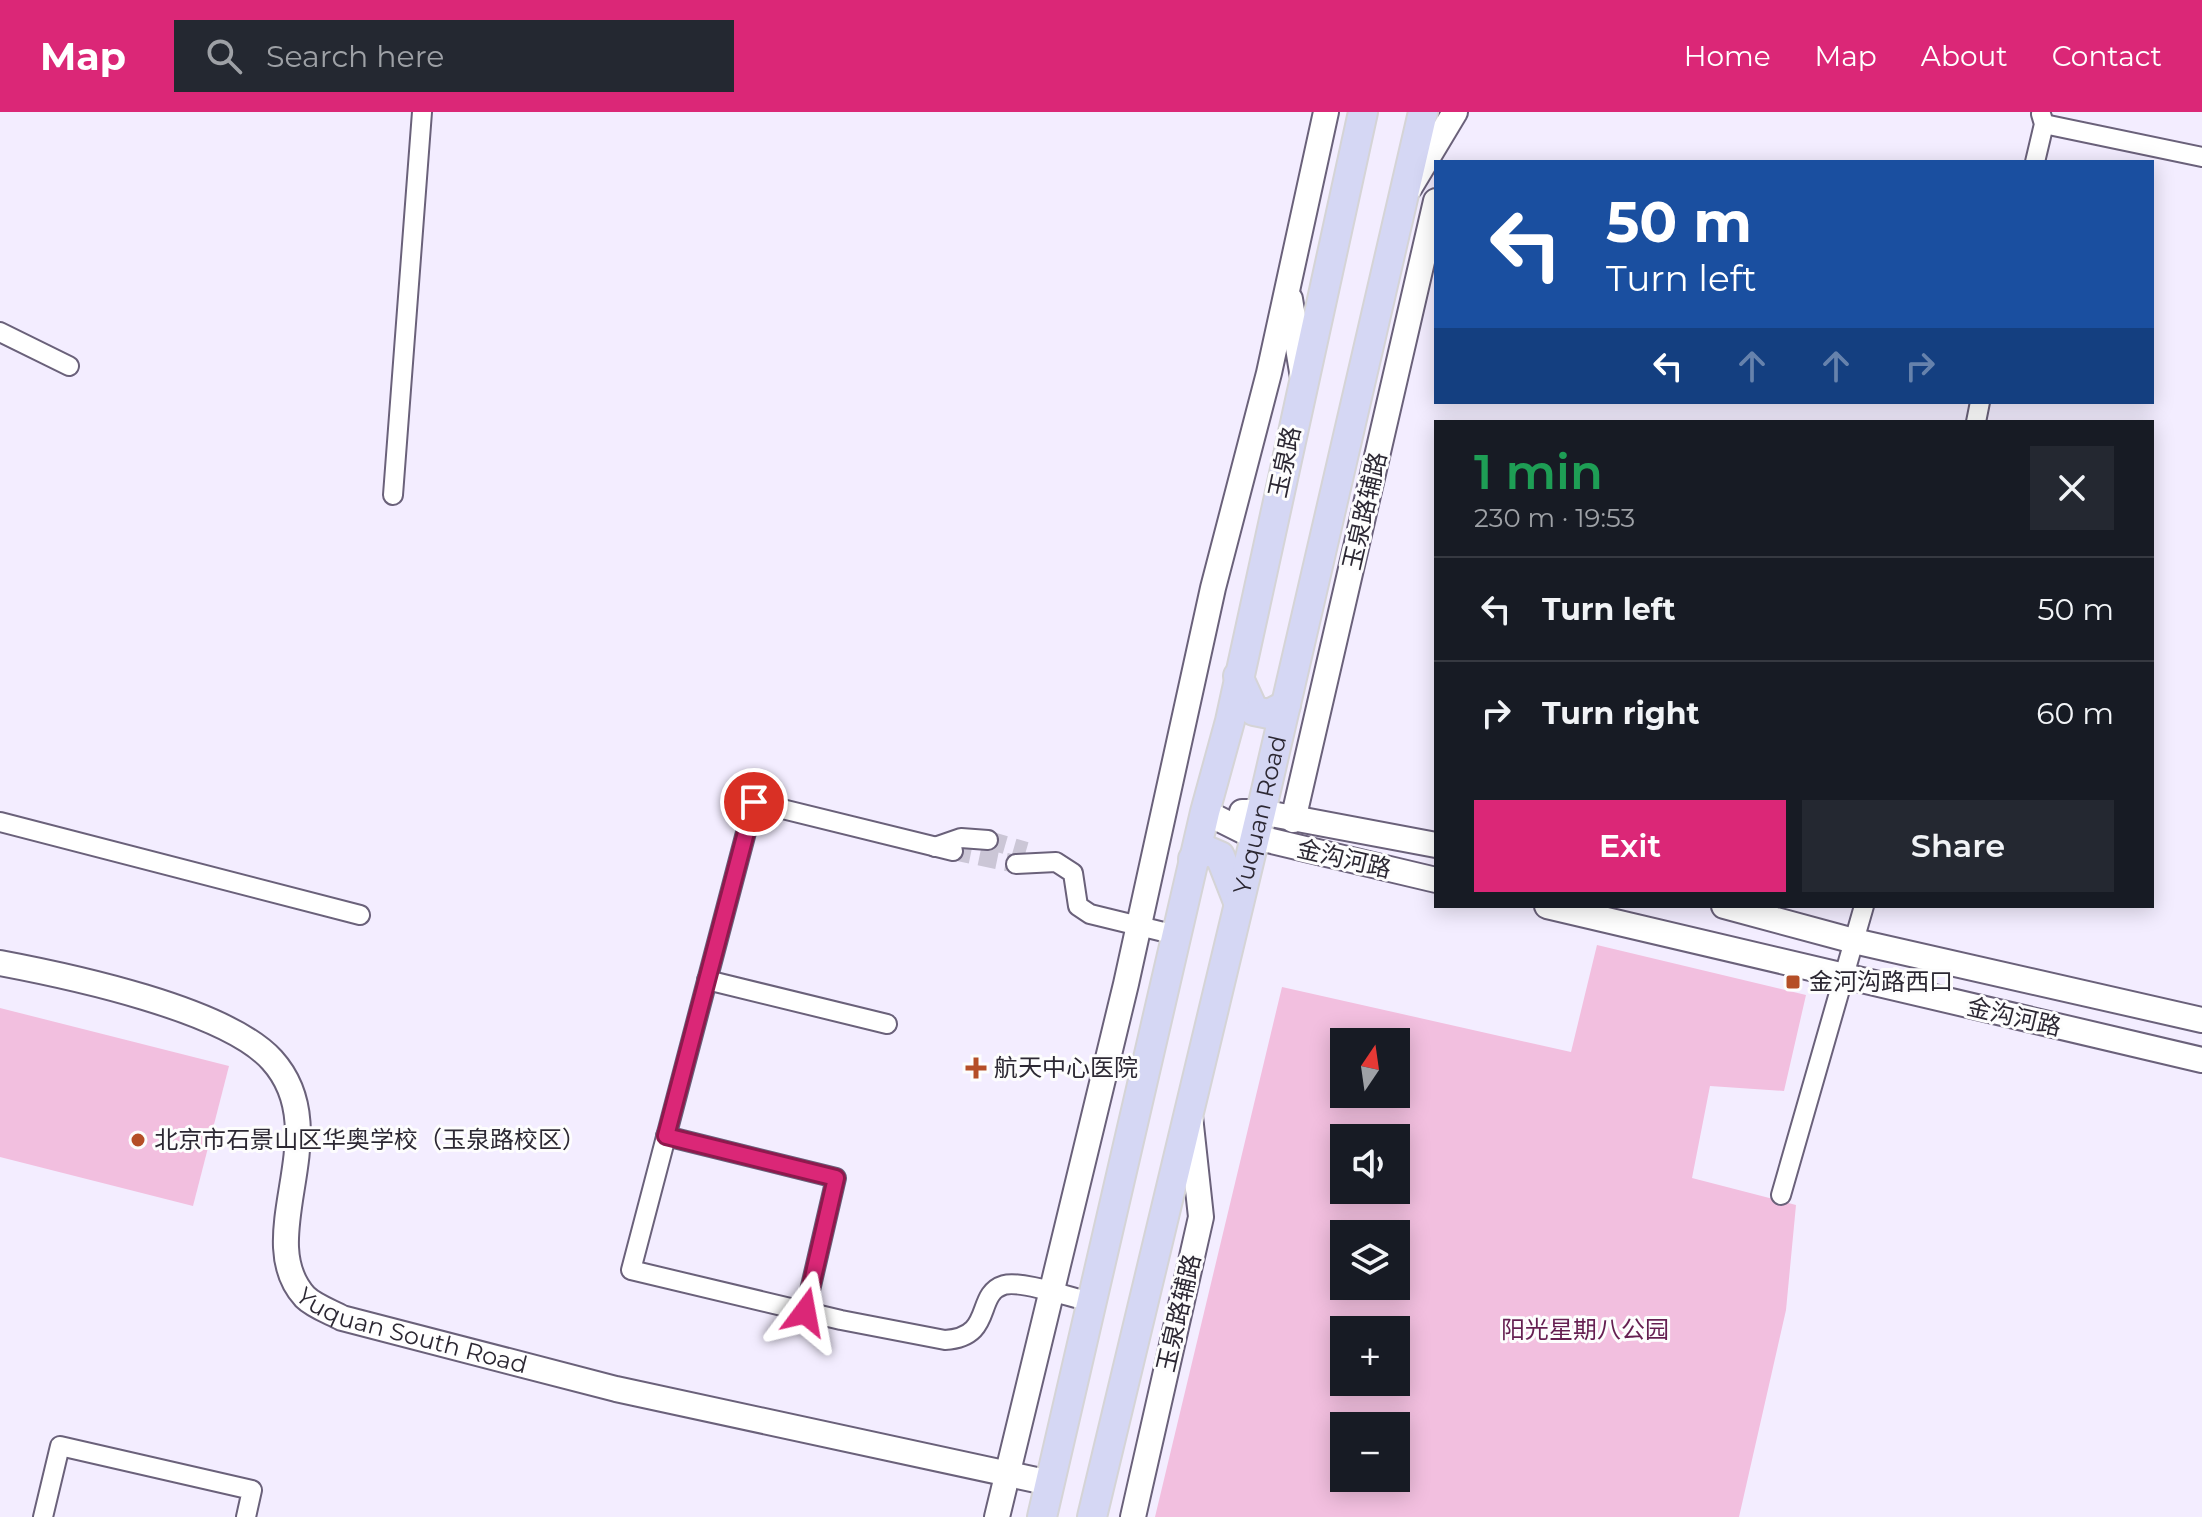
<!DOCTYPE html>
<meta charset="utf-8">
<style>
:root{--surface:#171b24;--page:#242831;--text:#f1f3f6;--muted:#9ea1a6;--line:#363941;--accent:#db2777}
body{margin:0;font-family:Montserrat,"Noto Sans SC",sans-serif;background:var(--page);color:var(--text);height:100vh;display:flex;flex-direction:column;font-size:30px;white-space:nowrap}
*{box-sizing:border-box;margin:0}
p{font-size:26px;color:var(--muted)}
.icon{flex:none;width:44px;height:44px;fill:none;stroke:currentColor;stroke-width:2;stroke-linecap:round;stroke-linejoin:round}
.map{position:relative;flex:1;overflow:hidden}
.details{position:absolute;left:1434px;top:308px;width:720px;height:488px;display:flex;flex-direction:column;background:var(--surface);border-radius:0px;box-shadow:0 4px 20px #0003}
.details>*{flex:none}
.top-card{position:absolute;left:1434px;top:48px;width:720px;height:244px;border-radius:0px;box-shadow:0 4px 20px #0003;background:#1a4fa0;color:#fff;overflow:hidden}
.needle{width:52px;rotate:13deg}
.buttons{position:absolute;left:1330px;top:916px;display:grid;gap:16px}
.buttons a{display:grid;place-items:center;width:80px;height:80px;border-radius:0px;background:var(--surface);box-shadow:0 4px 20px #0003;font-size:40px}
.pin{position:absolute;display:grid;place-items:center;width:68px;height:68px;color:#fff;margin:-34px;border:4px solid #fff;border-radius:50%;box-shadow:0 2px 8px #0007}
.me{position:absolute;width:88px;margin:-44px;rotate:13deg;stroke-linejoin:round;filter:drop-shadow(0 0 6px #0008)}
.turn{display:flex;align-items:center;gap:28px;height:168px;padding:0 40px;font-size:36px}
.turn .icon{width:104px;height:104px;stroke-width:2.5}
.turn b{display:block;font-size:56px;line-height:68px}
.lanes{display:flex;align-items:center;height:76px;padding:0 40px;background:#0003;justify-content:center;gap:40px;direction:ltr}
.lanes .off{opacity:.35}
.round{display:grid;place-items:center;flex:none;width:84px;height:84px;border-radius:0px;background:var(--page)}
.summary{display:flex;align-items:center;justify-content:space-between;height:136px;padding:0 40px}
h1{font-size:48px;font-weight:600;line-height:60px;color:#1e9e55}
.button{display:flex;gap:16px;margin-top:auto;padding:16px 40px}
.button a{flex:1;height:92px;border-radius:0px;background:var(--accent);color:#fff;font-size:32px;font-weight:600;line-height:92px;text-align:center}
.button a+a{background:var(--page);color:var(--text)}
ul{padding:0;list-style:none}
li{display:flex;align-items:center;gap:24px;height:104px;padding:0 40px;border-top:2px solid var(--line)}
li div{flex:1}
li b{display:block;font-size:30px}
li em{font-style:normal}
header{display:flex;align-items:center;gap:48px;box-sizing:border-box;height:112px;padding:0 40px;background:var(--accent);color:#fff}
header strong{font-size:38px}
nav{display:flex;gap:44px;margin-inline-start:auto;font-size:28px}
.search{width:560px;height:72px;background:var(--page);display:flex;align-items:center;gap:20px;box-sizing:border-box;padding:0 28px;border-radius:0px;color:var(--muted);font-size:30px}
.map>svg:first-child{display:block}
.green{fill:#f2bfdf;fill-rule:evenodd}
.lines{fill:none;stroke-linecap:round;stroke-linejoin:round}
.street-tunnel{stroke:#cbc6d6;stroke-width:18;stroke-dasharray:18 9;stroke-linecap:butt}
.street-casing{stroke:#6a617a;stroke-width:22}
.secondary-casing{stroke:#6a617a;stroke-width:28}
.primary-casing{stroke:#d5d4d6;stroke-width:32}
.street{stroke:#fff;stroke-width:18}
.secondary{stroke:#fff;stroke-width:24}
.primary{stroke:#d5d7f4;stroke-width:28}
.route-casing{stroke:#8e194d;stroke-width:20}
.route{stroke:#db2777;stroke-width:14}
.poi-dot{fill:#b54e27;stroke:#fdfdfd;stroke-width:3}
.labels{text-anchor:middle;stroke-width:6;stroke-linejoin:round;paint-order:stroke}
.street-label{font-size:24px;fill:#2c2833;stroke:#fdfdfd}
.poi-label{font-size:24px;fill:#2c2833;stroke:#fdfdfd;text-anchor:start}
.park-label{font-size:24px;fill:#651f51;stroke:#fdfdfd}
</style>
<header>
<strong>Map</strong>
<div class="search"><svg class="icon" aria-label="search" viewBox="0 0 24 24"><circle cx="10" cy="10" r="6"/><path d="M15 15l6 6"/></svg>Search here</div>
<nav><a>Home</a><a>Map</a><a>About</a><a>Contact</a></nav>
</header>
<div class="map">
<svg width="2202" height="1405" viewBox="0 0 2202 1405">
<rect width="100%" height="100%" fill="#f3edff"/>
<!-- green -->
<g class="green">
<path d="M1597,833L1806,883L1784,979L1710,974L1692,1066L1796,1093L1786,1198L1739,1405H1155L1282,875L1571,940ZM1344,930H1396V982H1344ZM1344,1026H1396V1078H1344ZM1344,1122H1396V1174H1344ZM1344,1218H1396V1270H1344ZM1344,1314H1396V1366H1344Z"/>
<polygon points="0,896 229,954 193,1094 0,1045"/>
</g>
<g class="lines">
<!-- street-tunnel -->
<g class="street-tunnel">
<polyline points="988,728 1026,739"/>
<polyline points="953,739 1016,752"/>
</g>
<defs>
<g id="street">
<polyline points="2044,12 2202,45"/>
<polyline points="2035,50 2044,12 2041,2"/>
<polyline points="0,220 69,254"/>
<polyline points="1976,310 1980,290"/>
<polyline points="393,383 422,0"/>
<polyline points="0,710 360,803"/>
<polyline points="935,735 961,726 988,728"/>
<path d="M953,739L754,690L631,1158L841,1208L945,1228C995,1225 974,1182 1004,1173C1022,1168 1072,1186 1091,1190"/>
<polyline points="1016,752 1056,750 1073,761 1078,794 1090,802 1176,823"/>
<polyline points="707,868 887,912"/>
<polyline points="666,1024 836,1066 805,1200"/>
<polyline points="1781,1083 1864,794"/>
<polyline points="43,1405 60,1334 252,1378 246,1405"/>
</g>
<g id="secondary">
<polyline points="1410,75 1455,0"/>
<polyline points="1290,187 1303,266"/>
<polyline points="1205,700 1255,725 1436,768"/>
<polyline points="1242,700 1261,700 1436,733"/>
<polyline points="1293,708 1436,89"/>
<polyline points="1547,794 2202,948"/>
<polyline points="1724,794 1854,829 2202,908"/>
<path id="s1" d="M0,851C69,864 226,897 272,948C338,1021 250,1125 305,1185C314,1194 331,1200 342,1206L616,1277L1050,1371"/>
<polyline points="997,1405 1126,872 1213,476 1269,261 1326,0"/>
<polyline points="1133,1405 1201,1105 1190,1004"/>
</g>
<g id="primary">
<polyline points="1238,564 1254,599 1269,602 1286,593"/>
<polyline points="1193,747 1206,738 1220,744 1238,790"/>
<polyline points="1042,1405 1205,700 1230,609 1363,0"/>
<path id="s2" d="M1092,1405L1261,700L1423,0"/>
</g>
</defs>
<!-- street casing -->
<use href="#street" class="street-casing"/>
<!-- secondary casing -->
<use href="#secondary" class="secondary-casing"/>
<!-- primary casing -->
<use href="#primary" class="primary-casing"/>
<!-- street -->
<use href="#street" class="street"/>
<!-- secondary -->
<use href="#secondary" class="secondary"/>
<!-- primary -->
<use href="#primary" class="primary"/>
</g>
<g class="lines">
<defs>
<polyline id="route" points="754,690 666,1024 836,1066 805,1200"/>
</defs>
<!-- route casing -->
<use href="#route" class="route-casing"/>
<!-- route -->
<use href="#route" class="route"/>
</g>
<!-- markers -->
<g class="poi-dot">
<rect x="1785" y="862" width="16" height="16" rx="4"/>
<path d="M972 944h8v8h8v8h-8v8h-8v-8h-8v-8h8z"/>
<circle cx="138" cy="1028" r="8"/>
</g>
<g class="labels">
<!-- street labels -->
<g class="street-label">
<text transform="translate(1285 350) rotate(-78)" y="8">玉泉路</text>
<text transform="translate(1365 399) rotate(-77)" y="8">玉泉路辅路</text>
<text dy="8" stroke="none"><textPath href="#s2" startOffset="722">Yuquan Road</textPath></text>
<text transform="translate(1344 747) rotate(13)" y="8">金沟河路</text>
<text transform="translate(2014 905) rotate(13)" y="8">金沟河路</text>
<text transform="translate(1179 1201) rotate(-77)" y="8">玉泉路辅路</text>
<text dy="8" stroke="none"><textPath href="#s1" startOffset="654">Yuquan South Road</textPath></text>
</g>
<!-- poi labels -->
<g class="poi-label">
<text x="1809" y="878">金河沟路西口</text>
<text x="994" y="964">航天中心医院</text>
<text x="154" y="1036">北京市石景山区华奥学校（玉泉路校区）</text>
</g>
<!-- park labels -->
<g class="park-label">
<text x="1585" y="1226">阳光星期八公园</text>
</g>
</g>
</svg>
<div class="buttons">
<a><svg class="needle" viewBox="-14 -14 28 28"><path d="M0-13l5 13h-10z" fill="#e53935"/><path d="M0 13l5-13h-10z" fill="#9ea1a6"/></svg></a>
<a><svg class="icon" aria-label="sound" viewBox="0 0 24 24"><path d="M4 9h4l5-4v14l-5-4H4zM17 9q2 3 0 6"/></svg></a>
<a><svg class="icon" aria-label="layers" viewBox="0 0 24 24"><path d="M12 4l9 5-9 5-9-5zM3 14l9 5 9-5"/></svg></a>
<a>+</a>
<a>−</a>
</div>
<div class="pin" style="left:754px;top:690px;background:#d93025"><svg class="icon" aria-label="arrive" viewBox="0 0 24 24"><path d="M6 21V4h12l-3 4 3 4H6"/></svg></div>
<svg class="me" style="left:805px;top:1200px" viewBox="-20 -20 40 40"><path d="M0-17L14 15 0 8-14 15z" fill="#db2777" stroke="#fff" stroke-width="4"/></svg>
<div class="top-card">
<div class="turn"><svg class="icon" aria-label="left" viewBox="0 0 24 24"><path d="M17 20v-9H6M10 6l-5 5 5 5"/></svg><div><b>50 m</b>Turn left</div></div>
<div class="lanes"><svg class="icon" aria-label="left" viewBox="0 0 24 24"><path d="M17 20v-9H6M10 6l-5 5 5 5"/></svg><svg class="icon off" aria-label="ahead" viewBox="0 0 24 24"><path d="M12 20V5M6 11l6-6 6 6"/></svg><svg class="icon off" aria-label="ahead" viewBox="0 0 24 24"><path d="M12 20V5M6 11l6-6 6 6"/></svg><svg class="icon off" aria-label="right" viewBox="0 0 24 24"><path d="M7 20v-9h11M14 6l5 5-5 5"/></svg></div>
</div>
<section class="details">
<div class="summary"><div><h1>1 min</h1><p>230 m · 19:53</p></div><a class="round"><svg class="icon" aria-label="close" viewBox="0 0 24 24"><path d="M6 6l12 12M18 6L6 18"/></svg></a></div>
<ul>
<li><svg class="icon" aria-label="left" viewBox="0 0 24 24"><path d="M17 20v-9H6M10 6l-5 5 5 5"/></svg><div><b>Turn left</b></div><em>50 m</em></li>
<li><svg class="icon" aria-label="right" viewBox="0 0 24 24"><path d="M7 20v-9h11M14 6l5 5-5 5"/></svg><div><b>Turn right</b></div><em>60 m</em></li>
</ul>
<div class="button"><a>Exit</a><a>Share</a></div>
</section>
</div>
